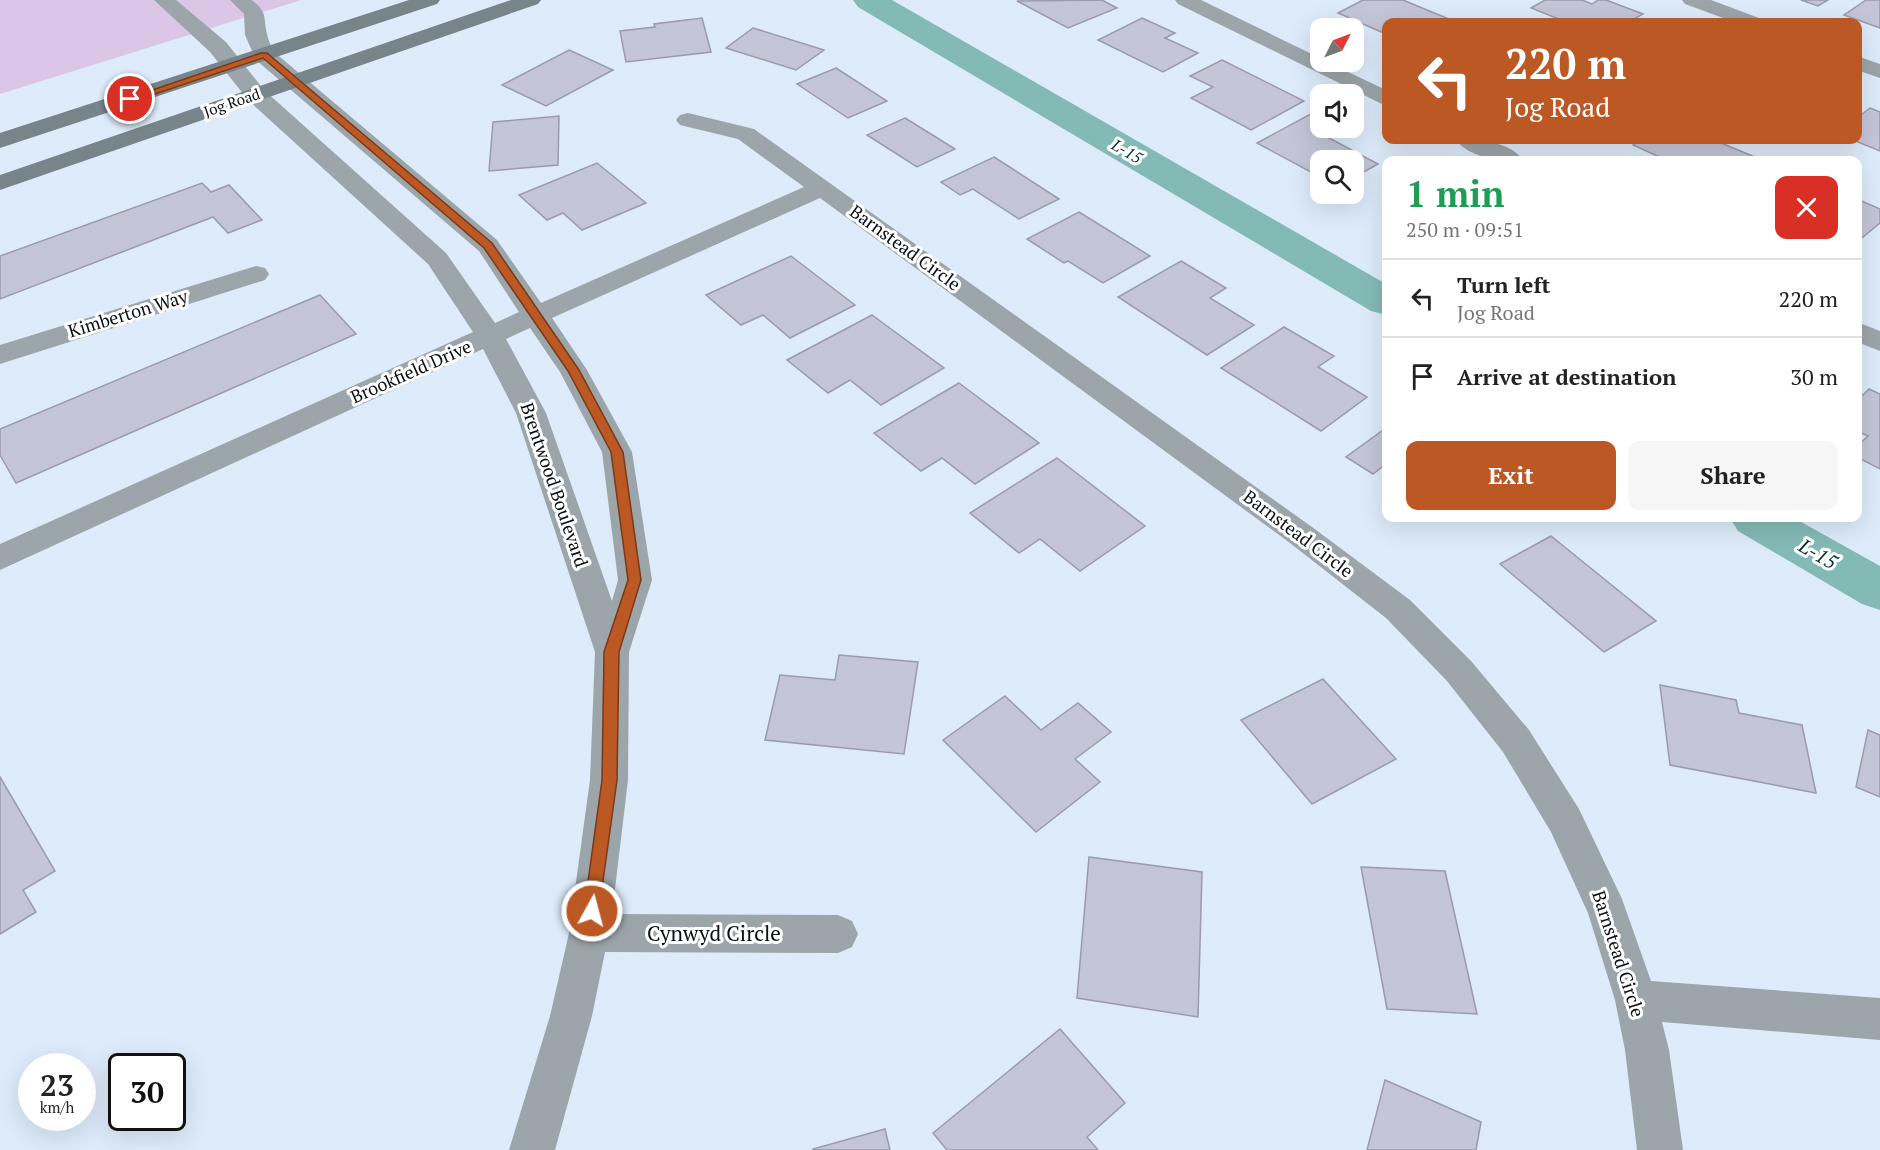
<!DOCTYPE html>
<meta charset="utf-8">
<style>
:root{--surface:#fff;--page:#f6f6f6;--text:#222;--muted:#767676;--line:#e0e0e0;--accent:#bc5824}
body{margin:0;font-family:"PT Serif",serif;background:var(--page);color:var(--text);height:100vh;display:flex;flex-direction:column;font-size:22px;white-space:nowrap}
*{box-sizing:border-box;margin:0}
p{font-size:20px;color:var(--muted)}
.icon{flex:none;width:33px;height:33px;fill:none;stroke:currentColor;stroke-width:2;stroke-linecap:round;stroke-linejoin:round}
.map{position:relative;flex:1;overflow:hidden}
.details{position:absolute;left:1382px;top:156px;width:480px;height:366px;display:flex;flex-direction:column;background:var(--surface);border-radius:12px;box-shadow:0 6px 24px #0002}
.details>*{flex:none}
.top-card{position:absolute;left:1382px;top:18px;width:480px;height:126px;border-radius:12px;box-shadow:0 6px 24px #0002;background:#bc5824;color:#fff;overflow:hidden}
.needle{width:39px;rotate:48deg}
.tools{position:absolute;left:1310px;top:18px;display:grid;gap:12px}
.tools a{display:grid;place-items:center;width:54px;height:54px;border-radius:12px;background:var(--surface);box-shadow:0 6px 24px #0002;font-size:30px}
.speed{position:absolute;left:18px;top:1053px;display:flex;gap:12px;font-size:30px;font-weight:700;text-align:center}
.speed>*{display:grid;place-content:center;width:78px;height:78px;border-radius:50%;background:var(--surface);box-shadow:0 6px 24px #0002;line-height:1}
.speed small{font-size:15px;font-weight:400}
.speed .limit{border:3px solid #111;border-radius:9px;background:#fff;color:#111}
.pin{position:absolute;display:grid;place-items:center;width:51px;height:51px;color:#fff;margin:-26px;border:3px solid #fff;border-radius:50%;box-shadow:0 2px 6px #0007}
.me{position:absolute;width:66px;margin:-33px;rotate:7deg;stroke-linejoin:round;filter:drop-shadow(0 0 4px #0008)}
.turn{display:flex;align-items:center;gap:21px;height:126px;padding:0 24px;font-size:27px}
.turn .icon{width:78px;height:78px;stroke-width:2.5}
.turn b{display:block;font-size:42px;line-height:51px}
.round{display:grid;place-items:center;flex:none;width:63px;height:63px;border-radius:12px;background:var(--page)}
.headline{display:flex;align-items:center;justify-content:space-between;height:102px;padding:0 24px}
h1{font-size:36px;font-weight:700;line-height:45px;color:#1e9e55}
.button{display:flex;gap:12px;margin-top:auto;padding:12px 24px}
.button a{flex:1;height:69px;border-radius:12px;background:var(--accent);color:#fff;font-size:24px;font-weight:700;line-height:69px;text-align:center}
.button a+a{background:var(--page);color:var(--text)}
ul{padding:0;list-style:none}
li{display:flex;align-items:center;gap:18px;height:78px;padding:0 24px;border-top:2px solid var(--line)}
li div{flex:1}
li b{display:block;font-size:22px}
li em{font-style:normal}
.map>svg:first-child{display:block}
.green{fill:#dcc6e8}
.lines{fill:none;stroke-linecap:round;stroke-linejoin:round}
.canal{fill:#84bab6;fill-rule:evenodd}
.building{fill:#c4c5d7;stroke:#9a9bad;stroke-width:1.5}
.street{fill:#9ca5a9;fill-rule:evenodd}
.secondary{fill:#77858a;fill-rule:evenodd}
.route{fill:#bc5824;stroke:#7a3917;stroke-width:1.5}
.labels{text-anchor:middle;stroke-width:6;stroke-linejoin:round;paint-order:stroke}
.far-street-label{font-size:15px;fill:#090e13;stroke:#fff}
.far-water-label{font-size:16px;font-style:italic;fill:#003433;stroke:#fff}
.street-label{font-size:18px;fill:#090e13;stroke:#fff}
.water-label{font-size:20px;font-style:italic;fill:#003433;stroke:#fff}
.near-street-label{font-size:21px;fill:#090e13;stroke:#fff}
</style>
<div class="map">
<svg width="1880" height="1150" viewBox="0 0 1880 1150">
<rect width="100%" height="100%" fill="#ddebfa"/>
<!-- green -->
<polygon class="green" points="0,0 301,0 0,94"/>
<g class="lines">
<!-- canal -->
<g class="canal">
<polygon points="853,0 892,0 1386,284 1386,315 1371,311 858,7"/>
<polygon points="1730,518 1794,518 1880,566 1880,610 1862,604 1738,531"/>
</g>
</g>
<!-- building -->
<g class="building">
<polygon points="1102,0 1117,8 1068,28 1017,1"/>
<polygon points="1363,0 1403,0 1456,22 1386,22 1386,34 1338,13"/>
<polygon points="1545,0 1582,0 1592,4 1598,0 1606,0 1643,14 1629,22 1566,22 1531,8"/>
<polygon points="1801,0 1828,0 1818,6"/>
<polygon points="1866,0 1880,0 1880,28 1844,15"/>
<polygon points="702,18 711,52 626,62 620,31 655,27 654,24"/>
<polygon points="1142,18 1175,33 1165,38 1198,53 1163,72 1098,40"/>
<polygon points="753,28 824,50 796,70 726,48"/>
<polygon points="569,50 613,70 546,106 502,85"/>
<polygon points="1222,60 1304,101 1251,130 1191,98 1213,87 1190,76"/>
<polygon points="836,68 887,101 848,118 797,84"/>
<polygon points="1870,108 1880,112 1880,151 1853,140 1857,140 1857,118"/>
<polygon points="1320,109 1320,128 1349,128 1329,138 1378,164 1353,178 1353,160 1320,160 1320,177 1257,143"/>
<polygon points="559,116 558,165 489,171 493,122"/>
<polygon points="905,118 955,149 917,167 867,135"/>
<polygon points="1641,140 1714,140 1762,160 1666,160 1633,145"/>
<polygon points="994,157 1059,199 1019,219 973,189 960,195 941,182"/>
<polygon points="597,163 646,203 582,230 563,213 547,220 519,195"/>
<polygon points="202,183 211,192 229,185 262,220 228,233 213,217 0,299 0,256"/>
<polygon points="1857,199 1880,209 1880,223 1857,242"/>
<polygon points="1079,212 1150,256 1103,283 1068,261 1064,263 1027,239"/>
<polygon points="791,256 855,305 790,338 763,315 741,325 706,295"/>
<polygon points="1181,261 1226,288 1210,298 1254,325 1207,355 1118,297"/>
<polygon points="320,295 356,334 16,483 0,455 0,429"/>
<polygon points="872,315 944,368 881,405 850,380 828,393 787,360"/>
<polygon points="1284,327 1334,356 1318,367 1367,397 1321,431 1221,368"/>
<polygon points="959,383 1039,443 975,484 942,458 921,471 874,433"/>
<polygon points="1869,389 1880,394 1880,469 1857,457 1857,446 1868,436 1857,431 1857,392 1863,395"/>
<polygon points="1386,428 1386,464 1373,474 1346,457"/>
<polygon points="1057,458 1145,526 1080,571 1040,539 1019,553 970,513"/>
<polygon points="1551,536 1656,621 1604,652 1500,564"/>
<polygon points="839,655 918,662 904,754 765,740 780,675 835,680"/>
<polygon points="1323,679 1396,759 1312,804 1241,720"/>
<polygon points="1660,685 1736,700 1739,713 1802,725 1816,793 1670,765"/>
<polygon points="1005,696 1041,730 1078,703 1111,732 1075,759 1100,782 1036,832 943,740"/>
<polygon points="1868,730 1880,735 1880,797 1856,787"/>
<polygon points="0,777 55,871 23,890 36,912 0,934"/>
<polygon points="1089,857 1202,872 1198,1017 1077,998"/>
<polygon points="1361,867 1445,871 1477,1014 1387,1009"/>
<polygon points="1060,1029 1125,1103 1087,1137 1098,1150 947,1150 933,1133"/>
<polygon points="1385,1080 1481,1122 1476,1150 1367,1150"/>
<polygon points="885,1129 890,1150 813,1150 813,1149"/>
</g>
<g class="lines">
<!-- street -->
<g class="street">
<path d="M154,0H176L226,42L264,90L446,253L495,323L519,312L479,251L256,60L245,35L244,14L230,0H252C268,13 263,16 267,34C268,40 271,46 274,52L497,240L541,303L804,187L738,139L680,125L676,120L680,115L688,113L754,129L1312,527L1410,600L1471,661L1529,730L1579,809L1622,899L1651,981L1880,998V1040L1662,1022L1669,1050L1683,1150H1637L1625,1050L1615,1000L1588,913L1551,832L1503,752L1447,681L1386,618L1290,543L820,198L552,318L587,370L632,452L652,580L629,652L628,780L612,914L838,915L852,921L858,934L852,947L838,953L605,952L592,1016L555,1150H509L550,1016L569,933L590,780L595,652L516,413L483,349L0,570V544L473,332L428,264L248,100L210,52ZM530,328L560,372L602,452L618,580L612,601L546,413L506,339Z"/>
<polygon points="1175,0 1201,0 1320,58 1320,62 1327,62 1386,90 1386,106 1178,4"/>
<polygon points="1682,0 1711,0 1759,18 1763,22 1734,22 1685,4"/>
<polygon points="1857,56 1880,64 1880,78 1857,70"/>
<path d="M1456,140C1476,138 1511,142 1523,160C1503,162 1469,158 1456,140Z"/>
<polygon points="256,266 265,268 269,274 265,280 0,364 0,345"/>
<polygon points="1857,322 1880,331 1880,351 1857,342"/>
</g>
<!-- secondary -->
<g class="secondary">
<polygon points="409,0 440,0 437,4 0,148 0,133"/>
<polygon points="511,0 541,0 538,4 0,190 0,175"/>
</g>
</g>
<!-- route -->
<polygon class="route" points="261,53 267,53 492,243 579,370 623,452 641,580 619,652 617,780 598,917 592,919 586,917 584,911 602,780 604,652 628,580 611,452 568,371 484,248 263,58 134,101 126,99"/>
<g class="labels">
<!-- far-street labels -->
<g class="far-street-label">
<text transform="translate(232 103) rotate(-19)" y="5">Jog Road</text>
</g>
<!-- far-water labels -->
<g class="far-water-label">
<text transform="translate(1127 151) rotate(30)" y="6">L-15</text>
</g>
<!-- street labels -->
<g class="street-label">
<text transform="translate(905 248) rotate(36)" y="6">Barnstead Circle</text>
<text transform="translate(128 314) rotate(-17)" y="6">Kimberton Way</text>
<text transform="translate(411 372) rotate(-24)" y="6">Brookfield Drive</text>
<text transform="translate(554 485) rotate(71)" y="6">Brentwood Boulevard</text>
<text transform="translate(1298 534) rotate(37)" y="6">Barnstead Circle</text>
<text transform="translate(1618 954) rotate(72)" y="6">Barnstead Circle</text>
</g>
<!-- water labels -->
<g class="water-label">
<text transform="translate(1818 554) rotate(30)" y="7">L-15</text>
</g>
<!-- near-street labels -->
<g class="near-street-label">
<text x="714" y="941">Cynwyd Circle</text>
</g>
</g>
</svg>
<div class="tools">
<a><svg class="needle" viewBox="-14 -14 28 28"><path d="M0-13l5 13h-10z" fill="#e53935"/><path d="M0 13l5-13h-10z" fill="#767676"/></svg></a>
<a><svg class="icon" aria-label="sound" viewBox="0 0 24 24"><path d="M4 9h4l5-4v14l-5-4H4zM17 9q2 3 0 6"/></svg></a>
<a><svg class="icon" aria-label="search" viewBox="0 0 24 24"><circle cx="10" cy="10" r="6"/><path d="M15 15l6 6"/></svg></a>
</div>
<div class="speed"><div>23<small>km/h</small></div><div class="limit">30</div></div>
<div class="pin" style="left:130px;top:99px;background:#d93025"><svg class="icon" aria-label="arrive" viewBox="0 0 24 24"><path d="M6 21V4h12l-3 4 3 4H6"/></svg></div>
<svg class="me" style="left:592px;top:911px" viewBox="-20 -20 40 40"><circle r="17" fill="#bc5824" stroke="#fff" stroke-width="3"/><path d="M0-11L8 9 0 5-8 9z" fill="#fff"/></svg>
<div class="top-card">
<div class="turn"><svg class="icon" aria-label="left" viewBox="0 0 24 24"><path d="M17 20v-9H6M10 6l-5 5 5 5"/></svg><div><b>220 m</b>Jog Road</div></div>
</div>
<section class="details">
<div class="headline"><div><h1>1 min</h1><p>250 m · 09:51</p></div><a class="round" style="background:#d93025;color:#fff"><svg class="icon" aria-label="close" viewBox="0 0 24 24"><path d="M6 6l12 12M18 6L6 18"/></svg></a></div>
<ul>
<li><svg class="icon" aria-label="left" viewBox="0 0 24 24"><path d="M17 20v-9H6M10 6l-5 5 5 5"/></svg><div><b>Turn left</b><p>Jog Road</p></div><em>220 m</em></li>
<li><svg class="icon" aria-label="arrive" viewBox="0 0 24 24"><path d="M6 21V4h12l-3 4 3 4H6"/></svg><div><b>Arrive at destination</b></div><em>30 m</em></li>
</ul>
<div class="button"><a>Exit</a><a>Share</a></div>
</section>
</div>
